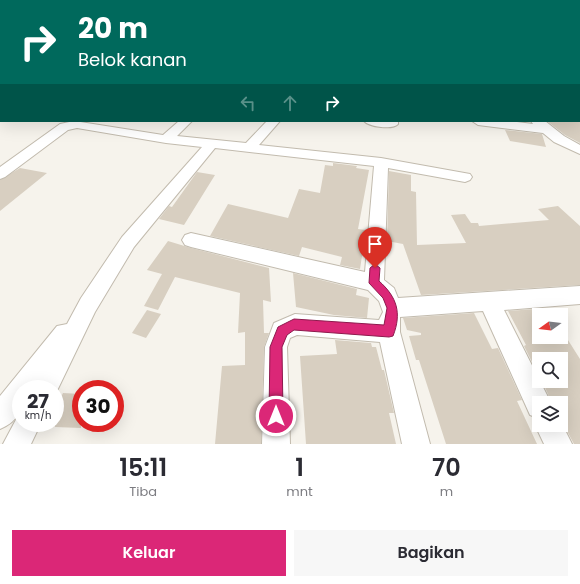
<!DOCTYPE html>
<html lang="id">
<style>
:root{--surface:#fff;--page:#f7f7f7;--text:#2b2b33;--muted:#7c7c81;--accent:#db2777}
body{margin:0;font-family:Poppins,sans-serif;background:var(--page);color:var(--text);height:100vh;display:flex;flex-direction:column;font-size:15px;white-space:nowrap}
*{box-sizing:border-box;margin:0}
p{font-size:13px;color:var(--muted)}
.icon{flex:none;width:22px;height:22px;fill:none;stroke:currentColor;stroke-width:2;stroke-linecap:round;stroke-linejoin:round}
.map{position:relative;height:444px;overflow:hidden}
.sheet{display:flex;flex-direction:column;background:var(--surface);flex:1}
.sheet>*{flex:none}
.banner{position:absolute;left:0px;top:0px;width:580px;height:122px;box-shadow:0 4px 16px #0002;background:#00695c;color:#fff;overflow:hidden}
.needle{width:26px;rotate:255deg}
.tools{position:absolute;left:532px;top:308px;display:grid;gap:8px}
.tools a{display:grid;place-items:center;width:36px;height:36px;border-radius:0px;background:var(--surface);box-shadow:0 4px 16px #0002;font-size:20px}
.speed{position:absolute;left:12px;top:380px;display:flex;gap:8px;font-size:20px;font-weight:700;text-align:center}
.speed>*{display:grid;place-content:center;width:52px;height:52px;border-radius:50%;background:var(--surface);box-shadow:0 4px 16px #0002;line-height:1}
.speed small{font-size:10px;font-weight:400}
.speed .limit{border:6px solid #d22;background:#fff;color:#111}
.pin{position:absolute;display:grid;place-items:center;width:34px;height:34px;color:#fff;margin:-41px -17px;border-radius:50% 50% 50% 0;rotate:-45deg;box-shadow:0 0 4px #0007}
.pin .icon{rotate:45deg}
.me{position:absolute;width:44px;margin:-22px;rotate:0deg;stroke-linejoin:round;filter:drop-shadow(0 0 3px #0008)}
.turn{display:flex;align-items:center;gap:14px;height:84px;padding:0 12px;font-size:18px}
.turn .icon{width:52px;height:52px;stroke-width:2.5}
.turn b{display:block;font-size:28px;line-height:34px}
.lanes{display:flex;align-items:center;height:38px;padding:0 12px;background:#0003;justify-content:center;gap:20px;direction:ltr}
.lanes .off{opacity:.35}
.eta{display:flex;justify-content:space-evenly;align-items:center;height:68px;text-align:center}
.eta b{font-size:24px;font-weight:600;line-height:28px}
.cta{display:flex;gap:8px;margin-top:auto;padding:8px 12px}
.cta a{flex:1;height:46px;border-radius:0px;background:var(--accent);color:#fff;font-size:16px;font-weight:600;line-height:46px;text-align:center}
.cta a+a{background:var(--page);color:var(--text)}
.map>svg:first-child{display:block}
.building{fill:#d8cfc1}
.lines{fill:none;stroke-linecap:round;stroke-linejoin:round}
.minor-casing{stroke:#c2bbae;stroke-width:2}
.minor{fill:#fff;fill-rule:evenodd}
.route{fill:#db2777;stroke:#8e194d}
</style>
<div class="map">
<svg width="580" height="444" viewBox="0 0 580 444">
<rect width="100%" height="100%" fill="#f6f3ec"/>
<!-- building -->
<g class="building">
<polygon points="547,121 580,121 580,143 565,135"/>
<polygon points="505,130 542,134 546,147 510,141"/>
<polygon points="333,163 357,166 356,168 369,170 358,229 366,230 360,269 340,265 342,257 302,247 299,256 210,236 228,204 288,218 299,189 320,193 325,165 333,166"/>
<polygon points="20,168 47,173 0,211 0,180"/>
<polygon points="389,171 411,175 411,191 416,192 417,245 466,243 451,215 465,214 471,223 478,223 479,226 549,220 538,209 558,206 580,226 580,285 421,295 403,244 387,241"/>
<polygon points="197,172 215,175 184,225 159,219 169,206 172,207"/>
<polygon points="168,241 191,248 269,268 271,302 263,300 264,333 269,333 264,347 261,444 215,444 222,366 245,365 245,332 238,333 240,293 175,277 158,310 144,306 162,274 147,270"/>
<polygon points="293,273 357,289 356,295 369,298 367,318 334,315 296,307"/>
<polygon points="548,308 552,315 539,315 539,337 561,337 561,329 580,359 580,444 574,444 561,420 561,403 552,403 542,381 561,381 561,359 539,359 539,376 524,346 526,345 508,311"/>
<polygon points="147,310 161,314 146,338 132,333"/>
<polygon points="474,313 492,349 498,348 522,400 517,401 537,444 446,444 419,360 416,360 409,336 421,335 421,333 407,330 403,318"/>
<polygon points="335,340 371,343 372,347 376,347 382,370 384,370 394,413 389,413 396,444 306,444 300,356 337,354"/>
<polygon points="63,393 81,394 81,428 55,427 55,410"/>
</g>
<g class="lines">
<defs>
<g id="minor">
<rect x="579" y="68" width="1" height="6"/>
<rect x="0" y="113" width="1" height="8"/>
<path d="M74,121L163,135L179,121H192L177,136L246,143L267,121H280L259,145L381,158L470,174L472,177L470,180L465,182L388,168L384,280L394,288L398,298L580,286V304L504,310L551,403H539V425H561V422L572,444H544L535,425L538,418L530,415L483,311L400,317V332L430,444H402L380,342L297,335L290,338L287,347L290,444H262L265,347L274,323L295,314L379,320L383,312L379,301L368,290L191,247L185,245L182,240L185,235L191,233L365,272L374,166L215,148L134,247L95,312L55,395V389H21C21,409 21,420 0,429V396L57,326L67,324L81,298L122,237L202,147L166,143L77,128L68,130L5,177L0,179V167L60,124Z"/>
<path d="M364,121H398V124C393,130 369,127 364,121Z"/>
<polygon points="472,121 509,121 533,124 531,121 545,121 564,136 580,145 580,154 554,142 543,133 478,125"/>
<polygon points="21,413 21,423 41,423 31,444 3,444 19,414"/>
</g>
</defs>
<!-- minor casing -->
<use href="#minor" class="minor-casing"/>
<!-- minor -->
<use href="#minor" class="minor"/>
</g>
<!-- sky -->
<linearGradient id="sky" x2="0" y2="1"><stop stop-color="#8fc1ec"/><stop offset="0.44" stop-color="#fbfaf6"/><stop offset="1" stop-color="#fbfaf6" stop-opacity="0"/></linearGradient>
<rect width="580" height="111" fill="url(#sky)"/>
<!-- route -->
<path class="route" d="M375,264L380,268L379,281C397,297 402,313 393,336L389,337L294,330L287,335L282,347L283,416L281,421L276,423L271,421L269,416L270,347L278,327L294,319L384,325L387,308L383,298L369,283L370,268Z"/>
</svg>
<div class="tools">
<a><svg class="needle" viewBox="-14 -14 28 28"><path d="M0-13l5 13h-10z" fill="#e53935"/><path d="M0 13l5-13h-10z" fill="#7c7c81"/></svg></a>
<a><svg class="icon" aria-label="search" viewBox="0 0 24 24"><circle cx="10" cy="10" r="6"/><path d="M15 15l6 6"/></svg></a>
<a><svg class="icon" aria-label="layers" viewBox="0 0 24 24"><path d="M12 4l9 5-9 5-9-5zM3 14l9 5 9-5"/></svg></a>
</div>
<div class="speed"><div>27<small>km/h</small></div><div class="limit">30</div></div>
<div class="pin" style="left:375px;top:268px;background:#d93025"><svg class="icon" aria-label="arrive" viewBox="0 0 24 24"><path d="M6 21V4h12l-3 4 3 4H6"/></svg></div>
<svg class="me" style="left:276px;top:416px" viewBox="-20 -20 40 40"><circle r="17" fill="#db2777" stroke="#fff" stroke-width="3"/><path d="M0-11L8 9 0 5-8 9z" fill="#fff"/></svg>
<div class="banner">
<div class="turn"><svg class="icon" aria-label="right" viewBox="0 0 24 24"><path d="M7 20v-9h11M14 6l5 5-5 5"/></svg><div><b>20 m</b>Belok kanan</div></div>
<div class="lanes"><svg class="icon off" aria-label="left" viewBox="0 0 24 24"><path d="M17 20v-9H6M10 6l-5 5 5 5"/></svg><svg class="icon off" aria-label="ahead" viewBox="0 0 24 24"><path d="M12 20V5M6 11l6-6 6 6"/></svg><svg class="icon" aria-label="right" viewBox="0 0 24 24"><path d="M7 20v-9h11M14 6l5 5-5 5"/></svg></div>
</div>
</div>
<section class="sheet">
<div class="eta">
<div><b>15:11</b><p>Tiba</p></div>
<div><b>1</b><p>mnt</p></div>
<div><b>70</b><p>m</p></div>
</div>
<div class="cta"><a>Keluar</a><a>Bagikan</a></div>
</section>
